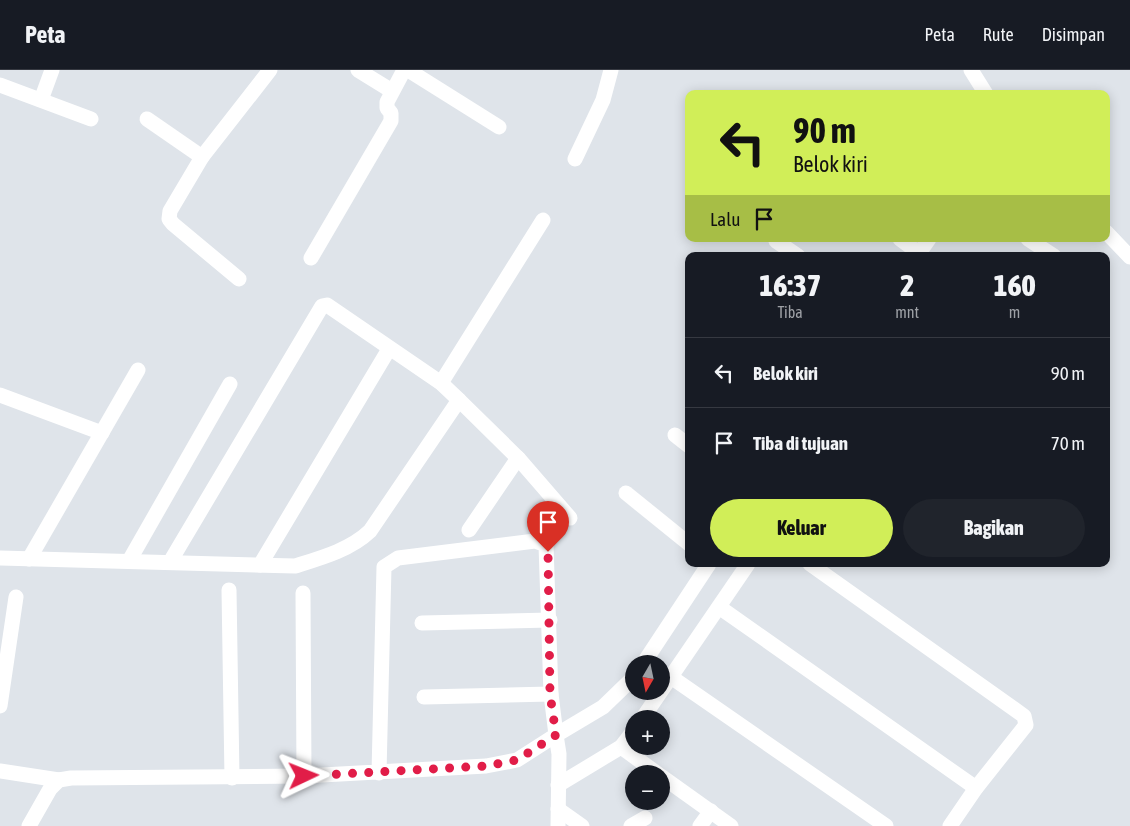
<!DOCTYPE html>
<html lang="id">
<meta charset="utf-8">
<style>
:root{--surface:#171b24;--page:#20242c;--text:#f1f3f6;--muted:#9ea1a6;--line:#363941;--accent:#d1ee58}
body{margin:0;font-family:"Asap Condensed",sans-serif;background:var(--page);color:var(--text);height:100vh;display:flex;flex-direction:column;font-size:19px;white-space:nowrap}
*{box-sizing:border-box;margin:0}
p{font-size:16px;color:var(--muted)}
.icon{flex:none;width:28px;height:28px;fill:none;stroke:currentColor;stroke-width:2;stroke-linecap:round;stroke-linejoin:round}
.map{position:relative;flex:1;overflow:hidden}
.sheet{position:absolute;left:685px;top:182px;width:425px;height:315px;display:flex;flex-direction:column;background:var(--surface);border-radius:10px;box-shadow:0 2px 12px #0003}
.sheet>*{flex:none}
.guide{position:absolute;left:685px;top:20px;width:425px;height:152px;border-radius:10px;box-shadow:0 2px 12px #0003;background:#d1ee58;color:#111;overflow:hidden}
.needle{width:32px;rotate:189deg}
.tools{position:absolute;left:625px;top:585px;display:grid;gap:10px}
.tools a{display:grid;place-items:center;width:45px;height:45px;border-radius:50%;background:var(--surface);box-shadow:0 2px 12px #0003;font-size:25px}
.pin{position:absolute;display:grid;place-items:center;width:42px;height:42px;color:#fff;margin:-51px -21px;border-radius:50% 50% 50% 0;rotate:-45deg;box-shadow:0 0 5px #0007}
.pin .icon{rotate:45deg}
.me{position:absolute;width:55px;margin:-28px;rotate:88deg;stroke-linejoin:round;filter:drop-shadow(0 0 4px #0008)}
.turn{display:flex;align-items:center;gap:18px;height:105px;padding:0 25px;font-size:22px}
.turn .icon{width:65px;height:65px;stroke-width:2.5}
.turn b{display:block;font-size:35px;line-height:42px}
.then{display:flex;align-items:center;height:48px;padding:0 25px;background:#0003;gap:10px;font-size:19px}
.eta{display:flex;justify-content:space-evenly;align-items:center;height:85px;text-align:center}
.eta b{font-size:30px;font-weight:800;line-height:35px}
.action{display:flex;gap:10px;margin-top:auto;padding:10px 25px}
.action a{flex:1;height:58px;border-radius:30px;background:var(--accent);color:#111;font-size:20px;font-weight:800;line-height:58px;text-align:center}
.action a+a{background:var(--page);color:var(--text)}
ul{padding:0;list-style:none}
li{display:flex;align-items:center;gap:15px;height:70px;padding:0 25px;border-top:1px solid var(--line)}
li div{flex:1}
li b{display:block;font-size:19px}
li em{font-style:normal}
header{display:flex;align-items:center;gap:30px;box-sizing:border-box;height:70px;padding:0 25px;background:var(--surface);border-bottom:1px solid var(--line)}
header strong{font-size:24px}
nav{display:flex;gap:28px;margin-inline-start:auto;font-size:18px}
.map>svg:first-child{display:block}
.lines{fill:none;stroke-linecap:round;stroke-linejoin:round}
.street{stroke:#fff;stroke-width:15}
.route{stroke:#e11d48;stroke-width:9;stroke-dasharray:0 16.2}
</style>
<header>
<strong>Peta</strong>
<nav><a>Peta</a><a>Rute</a><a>Disimpan</a></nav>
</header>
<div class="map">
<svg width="1130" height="756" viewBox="0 0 1130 756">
<rect width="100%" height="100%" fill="#dfe4ea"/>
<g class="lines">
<!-- street -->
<g class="street">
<polyline points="358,0 392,21"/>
<polyline points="408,0 499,57"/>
<polyline points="971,0 986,24"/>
<polyline points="0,15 91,49"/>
<polyline points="41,30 52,0"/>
<polyline points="147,49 202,87"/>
<polyline points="575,89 603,30 611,0"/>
<polyline points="1106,162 1130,187"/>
<polyline points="900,169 923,186"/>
<polyline points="1028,169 1054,186"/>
<polyline points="776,171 798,186"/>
<polyline points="917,186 929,169"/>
<polyline points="311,188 391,51 391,43 387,38 387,32 404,0"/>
<polyline points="239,209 173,154 169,149 170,141 202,87 270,0"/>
<polyline points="441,313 543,150"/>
<polyline points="0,325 102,363"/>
<polyline points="459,330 518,388 570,448"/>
<polyline points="675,365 689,376"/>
<polyline points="626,423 689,474"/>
<polyline points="469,460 518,388"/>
<path d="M0,488L295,496C321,488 350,480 370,461L459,330L441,313L327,235L322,236L170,492"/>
<polyline points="29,489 138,300"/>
<polyline points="129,491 230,314"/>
<polyline points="810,494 1024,646 1026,655 976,718 950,756"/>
<polyline points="260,495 389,279"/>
<polyline points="229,520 232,708"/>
<polyline points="303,523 304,706"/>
<polyline points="719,537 976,718"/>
<polyline points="422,553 550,550"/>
<polyline points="643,594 709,494"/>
<polyline points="671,607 886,756"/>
<polyline points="424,627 551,624"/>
<polyline points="0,636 16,527"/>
<polyline points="642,649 748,494"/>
<polyline points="621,677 658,704"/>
<polyline points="0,701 59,710"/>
<polyline points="661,706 731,756"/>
<polyline points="558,715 621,677 634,660"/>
<polyline points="558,739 582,756"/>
<polyline points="29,756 50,719 59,710 71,708 304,706 486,696 517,690 556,665 551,624 546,475 535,471 398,488 384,497 379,703"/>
<polyline points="558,756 559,684 556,665 603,637 634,607"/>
<polyline points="631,756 645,748"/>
<polyline points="700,756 711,741"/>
</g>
</g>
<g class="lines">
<!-- route -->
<polyline class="route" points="304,706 486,696 517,690 556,665 550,624 548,482"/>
</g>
</svg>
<div class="tools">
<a><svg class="needle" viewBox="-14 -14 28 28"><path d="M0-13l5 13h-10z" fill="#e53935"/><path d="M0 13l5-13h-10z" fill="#9ea1a6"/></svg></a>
<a>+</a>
<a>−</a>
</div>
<div class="pin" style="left:548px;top:482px;background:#d93025"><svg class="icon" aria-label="arrive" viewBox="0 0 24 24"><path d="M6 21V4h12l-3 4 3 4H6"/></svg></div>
<svg class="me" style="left:304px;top:706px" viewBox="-20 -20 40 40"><path d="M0-17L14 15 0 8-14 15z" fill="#e11d48" stroke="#fff" stroke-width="4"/></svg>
<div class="guide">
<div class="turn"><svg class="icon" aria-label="left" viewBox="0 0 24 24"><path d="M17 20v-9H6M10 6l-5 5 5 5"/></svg><div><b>90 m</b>Belok kiri</div></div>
<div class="then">Lalu<svg class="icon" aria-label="arrive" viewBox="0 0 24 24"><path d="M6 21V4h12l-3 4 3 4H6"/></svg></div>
</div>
<section class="sheet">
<div class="eta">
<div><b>16:37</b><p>Tiba</p></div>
<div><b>2</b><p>mnt</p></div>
<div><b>160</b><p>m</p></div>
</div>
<ul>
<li><svg class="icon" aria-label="left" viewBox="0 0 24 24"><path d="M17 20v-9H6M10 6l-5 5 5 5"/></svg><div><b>Belok kiri</b></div><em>90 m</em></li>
<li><svg class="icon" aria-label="arrive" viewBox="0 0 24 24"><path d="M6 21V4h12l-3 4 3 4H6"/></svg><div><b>Tiba di tujuan</b></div><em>70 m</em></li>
</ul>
<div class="action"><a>Keluar</a><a>Bagikan</a></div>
</section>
</div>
